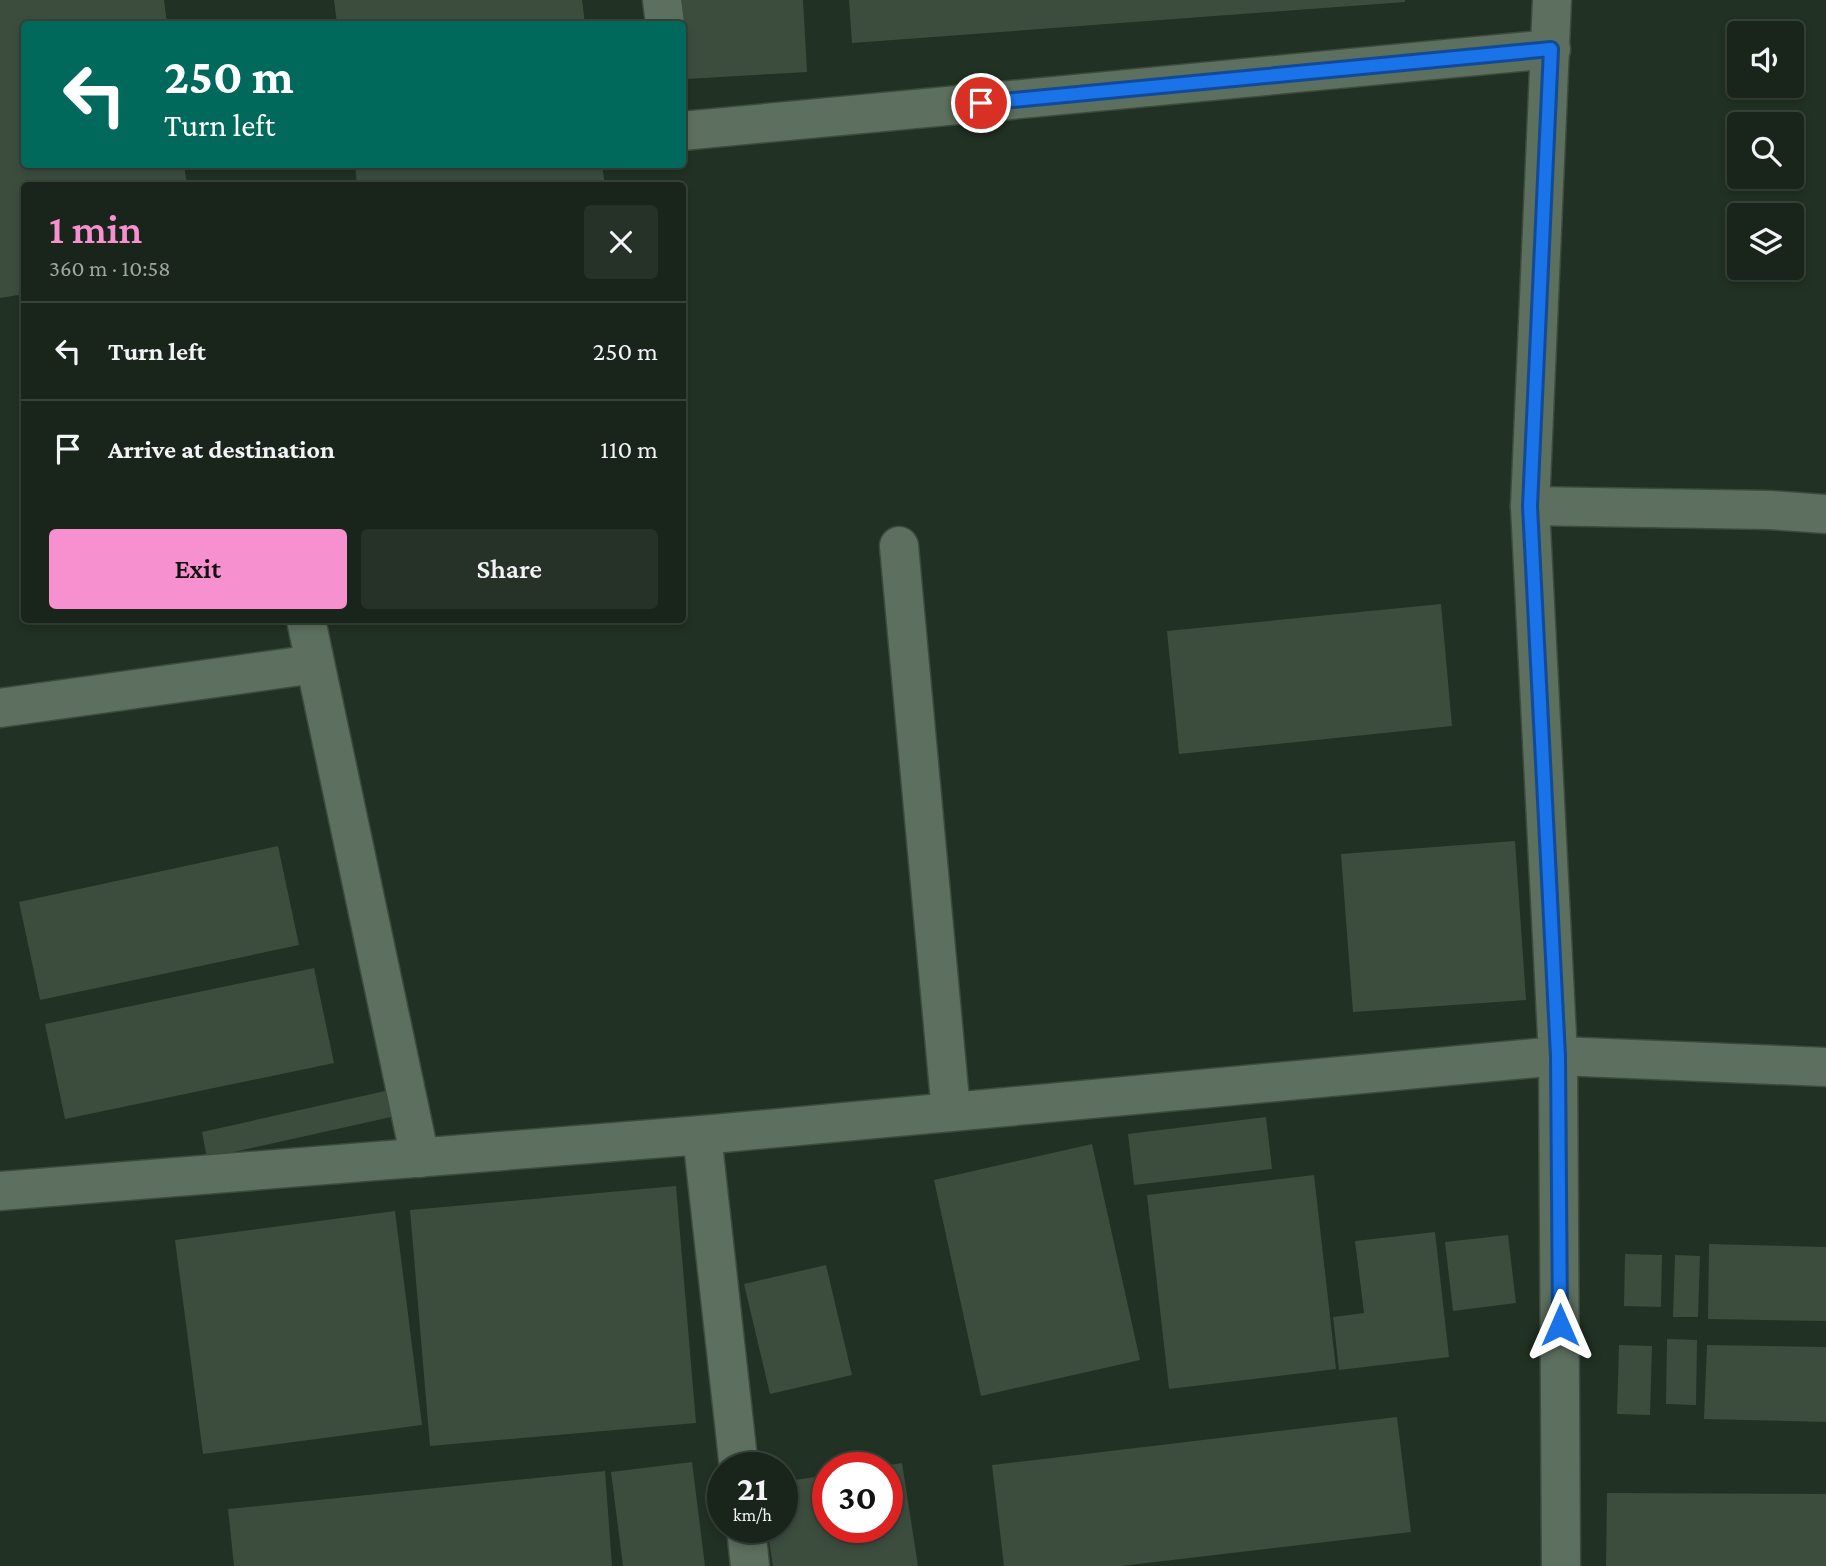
<!DOCTYPE html>
<meta charset="utf-8">
<style>
:root{--surface:#19251a;--page:#263127;--text:#f1f3f6;--muted:#9fa5a2;--line:#374239;--accent:#f790ce}
body{margin:0;font-family:"Crimson Pro",serif;background:var(--page);color:var(--text);height:100vh;display:flex;flex-direction:column;font-size:26px;white-space:nowrap}
*{box-sizing:border-box;margin:0}
p{font-size:23px;color:var(--muted)}
.icon{flex:none;width:38px;height:38px;fill:none;stroke:currentColor;stroke-width:2;stroke-linecap:round;stroke-linejoin:round}
.map{position:relative;flex:1;overflow:hidden}
.sheet{position:absolute;left:21px;top:182px;width:665px;height:441px;display:flex;flex-direction:column;background:var(--surface);border-radius:7px;box-shadow:0 4px 10px #0003,0 0 0 2px var(--line)}
.sheet>*{flex:none}
.hud{position:absolute;left:21px;top:21px;width:665px;height:147px;border-radius:7px;box-shadow:0 4px 10px #0003,0 0 0 2px var(--line);background:#00695c;color:#fff;overflow:hidden}
.fabs{position:absolute;left:1727px;top:21px;display:grid;gap:14px}
.fabs a{display:grid;place-items:center;width:77px;height:77px;border-radius:7px;background:var(--surface);box-shadow:0 4px 10px #0003,0 0 0 2px var(--line);font-size:35px}
.speed{position:absolute;left:707px;top:1452px;display:flex;gap:14px;font-size:35px;font-weight:700;text-align:center}
.speed>*{display:grid;place-content:center;width:91px;height:91px;border-radius:50%;background:var(--surface);box-shadow:0 4px 10px #0003,0 0 0 2px var(--line);line-height:1}
.speed small{font-size:18px;font-weight:400}
.speed .limit{border:10px solid #d22;background:#fff;color:#111}
.pin{position:absolute;display:grid;place-items:center;width:60px;height:60px;color:#fff;margin:-30px;border:4px solid #fff;border-radius:50%;box-shadow:0 2px 7px #0007}
.me{position:absolute;width:77px;margin:-38px;rotate:0deg;stroke-linejoin:round;filter:drop-shadow(0 0 5px #0008)}
.turn{display:flex;align-items:center;gap:24px;height:147px;padding:0 28px;font-size:32px}
.turn .icon{width:91px;height:91px;stroke-width:2.5}
.turn b{display:block;font-size:49px;line-height:60px}
.round{display:grid;place-items:center;flex:none;width:74px;height:74px;border-radius:7px;background:var(--page)}
.overview{display:flex;align-items:center;justify-content:space-between;height:119px;padding:0 28px}
h1{font-size:42px;font-weight:600;line-height:52px;color:var(--accent)}
.cta{display:flex;gap:14px;margin-top:auto;padding:14px 28px}
.cta a{flex:1;height:80px;border-radius:7px;background:var(--accent);color:#111;font-size:28px;font-weight:600;line-height:80px;text-align:center}
.cta a+a{background:var(--page);color:var(--text)}
ul{padding:0;list-style:none}
li{display:flex;align-items:center;gap:21px;height:98px;padding:0 28px;border-top:2px solid var(--line)}
li div{flex:1}
li b{display:block;font-size:26px}
li em{font-style:normal}
.map>svg:first-child{display:block}
.building{fill:#3c4d3e}
.lines{fill:none;stroke-linecap:round;stroke-linejoin:round}
.minor-casing{stroke:#3d4b3f;stroke-width:41}
.minor{stroke:#5d6f5e;stroke-width:38}
.route-casing{stroke:#114b97;stroke-width:18}
.route{stroke:#1a73e8;stroke-width:12}
</style>
<div class="map">
<svg width="1826" height="1566" viewBox="0 0 1826 1566">
<rect width="100%" height="100%" fill="#213123"/>
<!-- building -->
<g class="building">
<polygon points="0,0 164,0 167,24 24,24 24,164 184,164 187,186 24,186 24,294 0,298"/>
<polygon points="334,0 582,0 585,24 337,24"/>
<polygon points="682,0 803,0 807,72 686,79"/>
<polygon points="849,0 1405,0 1405,2 852,43"/>
<polygon points="355,164 602,164 605,186 357,186"/>
<polygon points="1441,604 1452,726 1179,754 1167,631"/>
<polygon points="1515,841 1526,1000 1353,1012 1341,854"/>
<polygon points="278,846 299,945 40,1000 19,902"/>
<polygon points="314,968 334,1063 65,1119 45,1024"/>
<polygon points="394,1089 400,1115 207,1158 202,1132"/>
<polygon points="1266,1117 1272,1169 1134,1185 1128,1134"/>
<polygon points="1092,1144 1140,1360 981,1396 934,1180"/>
<polygon points="1314,1175 1336,1369 1169,1389 1147,1195"/>
<polygon points="676,1186 696,1423 430,1446 410,1210"/>
<polygon points="395,1211 422,1425 203,1454 175,1240"/>
<polygon points="1435,1232 1449,1357 1339,1370 1333,1317 1364,1313 1355,1241"/>
<polygon points="1508,1235 1516,1303 1453,1311 1445,1242"/>
<polygon points="1709,1244 1826,1247 1826,1321 1708,1319"/>
<polygon points="1625,1254 1662,1255 1661,1307 1624,1306"/>
<polygon points="1675,1255 1700,1256 1698,1317 1673,1317"/>
<polygon points="826,1265 852,1375 770,1394 744,1284"/>
<polygon points="1667,1339 1697,1340 1696,1405 1666,1404"/>
<polygon points="1619,1345 1652,1346 1650,1415 1617,1414"/>
<polygon points="1707,1345 1826,1347 1826,1422 1704,1419"/>
<polygon points="1397,1417 1411,1532 1121,1566 1004,1566 992,1465"/>
<polygon points="692,1462 705,1566 623,1566 611,1472"/>
<polygon points="902,1463 918,1566 773,1566 767,1528 782,1528 782,1482 828,1475 828,1528 887,1528 887,1468 878,1467"/>
<polygon points="605,1471 612,1566 234,1566 228,1509"/>
<polygon points="1607,1493 1826,1494 1826,1566 1606,1566"/>
</g>
<g class="lines">
<defs>
<g id="minor">
<polyline points="662,0 665,24"/>
<polyline points="1552,0 1530,506 1558,1056 1561,1566"/>
<polyline points="682,131 1551,49"/>
<polyline points="1530,506 1769,510 1826,514"/>
<polyline points="899,546 951,1112"/>
<polyline points="306,620 420,1158"/>
<polyline points="0,708 315,664"/>
<polyline points="702,1135 739,1468"/>
<polyline points="0,1191 702,1135 1558,1056 1826,1067"/>
<polyline points="746,1528 750,1566"/>
</g>
</defs>
<!-- minor casing -->
<use href="#minor" class="minor-casing"/>
<!-- minor -->
<use href="#minor" class="minor"/>
</g>
<g class="lines">
<defs>
<polyline id="route" points="981,103 1551,49 1530,506 1558,1056 1560,1325"/>
</defs>
<!-- route casing -->
<use href="#route" class="route-casing"/>
<!-- route -->
<use href="#route" class="route"/>
</g>
</svg>
<div class="fabs">
<a><svg class="icon" aria-label="sound" viewBox="0 0 24 24"><path d="M4 9h4l5-4v14l-5-4H4zM17 9q2 3 0 6"/></svg></a>
<a><svg class="icon" aria-label="search" viewBox="0 0 24 24"><circle cx="10" cy="10" r="6"/><path d="M15 15l6 6"/></svg></a>
<a><svg class="icon" aria-label="layers" viewBox="0 0 24 24"><path d="M12 4l9 5-9 5-9-5zM3 14l9 5 9-5"/></svg></a>
</div>
<div class="speed"><div>21<small>km/h</small></div><div class="limit">30</div></div>
<div class="pin" style="left:981px;top:103px;background:#d93025"><svg class="icon" aria-label="arrive" viewBox="0 0 24 24"><path d="M6 21V4h12l-3 4 3 4H6"/></svg></div>
<svg class="me" style="left:1560px;top:1325px" viewBox="-20 -20 40 40"><path d="M0-17L14 15 0 8-14 15z" fill="#1a73e8" stroke="#fff" stroke-width="4"/></svg>
<div class="hud">
<div class="turn"><svg class="icon" aria-label="left" viewBox="0 0 24 24"><path d="M17 20v-9H6M10 6l-5 5 5 5"/></svg><div><b>250 m</b>Turn left</div></div>
</div>
<section class="sheet">
<div class="overview"><div><h1>1 min</h1><p>360 m · 10:58</p></div><a class="round"><svg class="icon" aria-label="close" viewBox="0 0 24 24"><path d="M6 6l12 12M18 6L6 18"/></svg></a></div>
<ul>
<li><svg class="icon" aria-label="left" viewBox="0 0 24 24"><path d="M17 20v-9H6M10 6l-5 5 5 5"/></svg><div><b>Turn left</b></div><em>250 m</em></li>
<li><svg class="icon" aria-label="arrive" viewBox="0 0 24 24"><path d="M6 21V4h12l-3 4 3 4H6"/></svg><div><b>Arrive at destination</b></div><em>110 m</em></li>
</ul>
<div class="cta"><a>Exit</a><a>Share</a></div>
</section>
</div>
